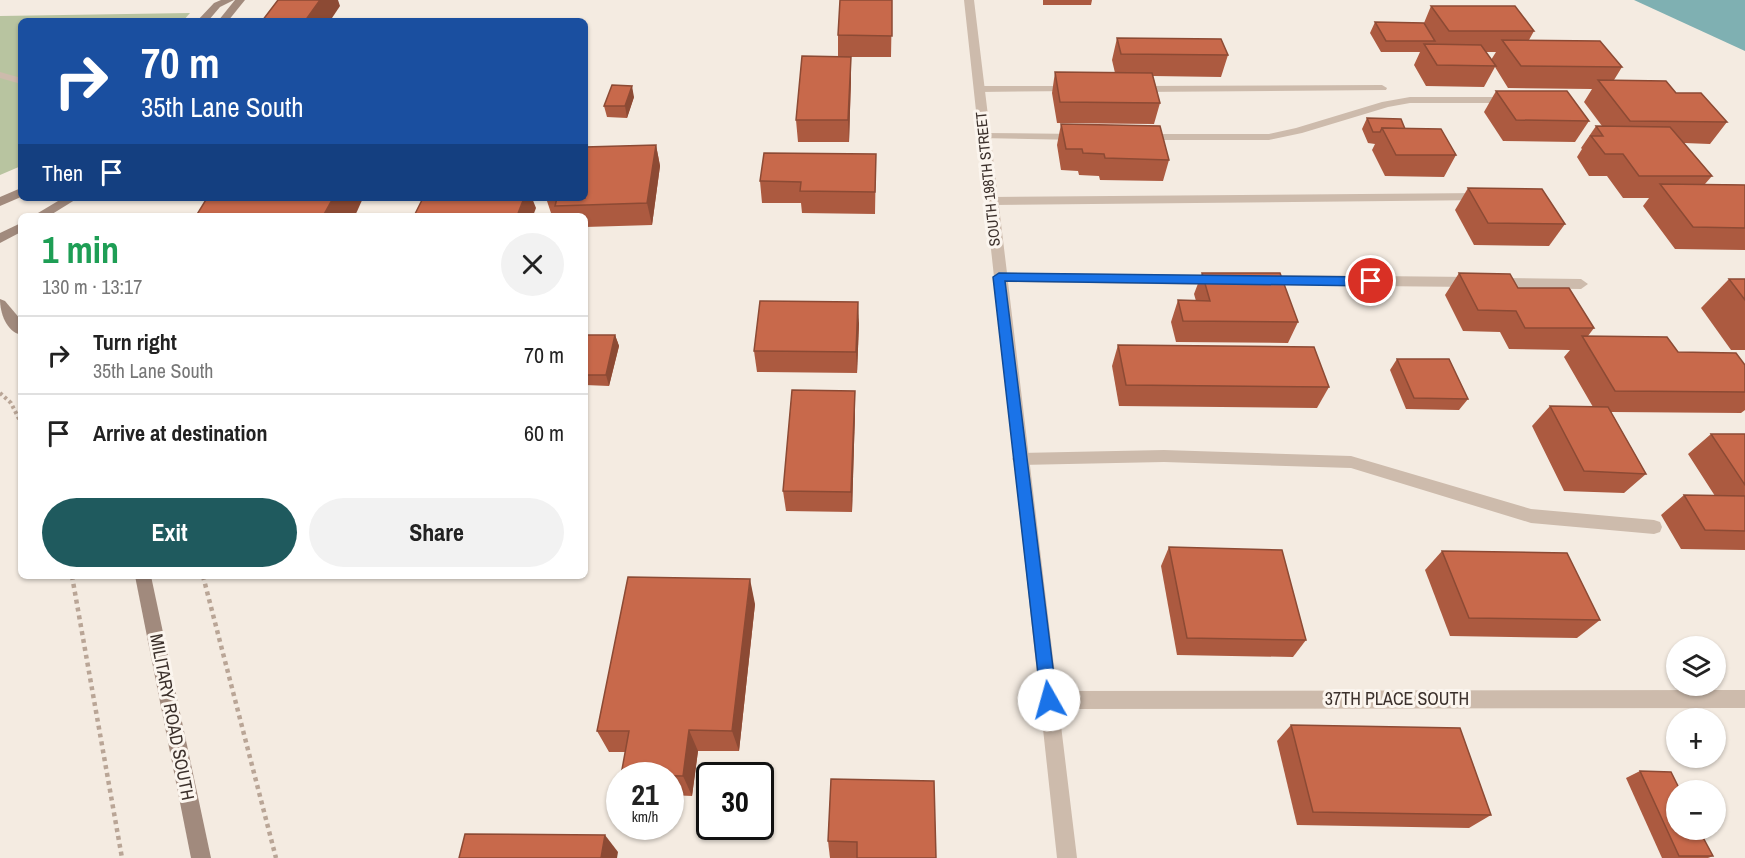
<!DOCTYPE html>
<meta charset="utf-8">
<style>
:root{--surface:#fff;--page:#f2f2f2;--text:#222;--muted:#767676;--line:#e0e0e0;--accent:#1f5a5e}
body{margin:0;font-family:"Archivo Narrow",sans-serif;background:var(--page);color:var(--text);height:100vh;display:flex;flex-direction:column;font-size:22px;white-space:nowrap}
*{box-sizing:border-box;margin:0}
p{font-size:20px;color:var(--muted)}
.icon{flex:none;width:33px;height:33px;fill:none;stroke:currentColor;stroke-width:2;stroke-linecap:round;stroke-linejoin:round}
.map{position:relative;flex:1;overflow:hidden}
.details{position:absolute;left:18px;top:213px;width:570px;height:366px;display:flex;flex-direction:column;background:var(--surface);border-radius:9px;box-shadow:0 2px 4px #0004}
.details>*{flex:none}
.hud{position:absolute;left:18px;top:18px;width:570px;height:183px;border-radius:9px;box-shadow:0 2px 4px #0004;background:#1a4fa0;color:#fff;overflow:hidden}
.buttons{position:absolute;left:1666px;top:636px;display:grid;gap:12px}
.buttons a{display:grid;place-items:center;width:60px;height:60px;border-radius:50%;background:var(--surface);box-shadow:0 2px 4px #0004;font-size:30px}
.speed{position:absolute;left:606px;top:762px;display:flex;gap:12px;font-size:30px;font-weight:700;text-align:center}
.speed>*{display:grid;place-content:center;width:78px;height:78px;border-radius:50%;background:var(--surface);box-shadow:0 2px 4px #0004;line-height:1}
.speed small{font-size:15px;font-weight:400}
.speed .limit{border:3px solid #111;border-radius:9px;background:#fff;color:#111}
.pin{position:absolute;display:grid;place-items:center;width:51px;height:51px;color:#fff;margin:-26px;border:3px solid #fff;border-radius:50%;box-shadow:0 2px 6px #0007}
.me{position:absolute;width:66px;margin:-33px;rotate:353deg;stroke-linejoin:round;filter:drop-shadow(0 0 4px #0008)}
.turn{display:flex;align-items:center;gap:21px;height:126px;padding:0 24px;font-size:27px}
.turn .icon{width:78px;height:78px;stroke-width:2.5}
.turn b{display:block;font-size:42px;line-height:51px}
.then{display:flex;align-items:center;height:57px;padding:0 24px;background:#0003;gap:12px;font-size:22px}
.round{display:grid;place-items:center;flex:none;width:63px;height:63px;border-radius:32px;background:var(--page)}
.overview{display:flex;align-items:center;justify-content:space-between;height:102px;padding:0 24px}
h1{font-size:36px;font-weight:700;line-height:45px;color:#1e9e55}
.button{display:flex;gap:12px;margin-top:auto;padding:12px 24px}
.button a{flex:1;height:69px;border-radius:36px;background:var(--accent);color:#fff;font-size:24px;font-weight:700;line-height:69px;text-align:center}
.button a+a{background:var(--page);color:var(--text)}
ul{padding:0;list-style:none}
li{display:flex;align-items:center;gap:18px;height:78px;padding:0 24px;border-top:2px solid var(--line)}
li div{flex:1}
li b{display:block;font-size:22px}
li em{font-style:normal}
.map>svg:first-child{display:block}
.green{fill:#b8c4a0}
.water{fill:#7fb0b2}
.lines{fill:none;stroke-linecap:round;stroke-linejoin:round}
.path-far1{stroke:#b9a596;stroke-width:4;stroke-dasharray:3 3;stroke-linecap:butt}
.path{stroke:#b9a596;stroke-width:4.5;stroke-dasharray:4 4;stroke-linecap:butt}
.lane{fill:#cdbbac;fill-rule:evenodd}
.street{fill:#cdbbac;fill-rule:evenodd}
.secondary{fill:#a18a7d;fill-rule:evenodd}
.wall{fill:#ac5a40;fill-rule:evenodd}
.shaded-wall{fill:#8c4a34}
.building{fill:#c8694b;stroke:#8c4a34;stroke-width:1.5}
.route{fill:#1a73e8;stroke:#114b97;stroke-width:1.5}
.labels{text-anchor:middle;stroke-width:6;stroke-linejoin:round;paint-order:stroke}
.street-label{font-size:15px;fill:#3b302b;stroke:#fbf5ee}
.near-street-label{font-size:18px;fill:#3b302b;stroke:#fbf5ee}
</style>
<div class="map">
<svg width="1745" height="858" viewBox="0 0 1745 858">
<rect width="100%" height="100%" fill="#f4ebe1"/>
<!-- green -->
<polygon class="green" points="190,13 183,21 21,21 21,166 0,175 0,16"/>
<!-- water -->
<polygon class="water" points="1634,0 1745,0 1745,51"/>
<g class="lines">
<!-- path-far1 -->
<polyline class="path-far1" points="0,393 11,403 21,423"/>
<!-- path -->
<g class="path">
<polyline points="72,576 122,858"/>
<polyline points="203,576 276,858"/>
</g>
<!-- lane -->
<g class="lane">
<polygon points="0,72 21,78 21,84 0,78"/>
<polygon points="1382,85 1387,88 1386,90 1138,92 1133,89 1138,86"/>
<polygon points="1072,86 1076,87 1076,91 979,92 974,89 979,86"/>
<polygon points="1410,97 1511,97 1517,100 1511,103 1410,103 1388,107 1302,133 1269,140 1145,140 1139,137 1145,134 1269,134 1296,128 1382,102"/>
<polygon points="984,133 1079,134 1085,137 1079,140 980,138 978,136"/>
<polygon points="1483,193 1489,197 1487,200 991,205 985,201 991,197"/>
<polygon points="1164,450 1351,456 1531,509 1654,520 1660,522 1662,527 1660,532 1654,534 1531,523 1351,468 1164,462 1020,465 1015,463 1012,459 1015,455 1020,453"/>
</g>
<!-- street -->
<g class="street">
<polygon points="964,0 974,0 1007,273 1218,275 1225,280 1218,285 1008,282 1057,691 1745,690 1745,708 1059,709 1077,858 1057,858"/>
<polygon points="1263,275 1473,277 1480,282 1473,287 1263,285 1256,280"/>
<polygon points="1497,278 1581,279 1588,284 1581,289 1497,288 1490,283"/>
</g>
<!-- secondary -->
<g class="secondary">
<polygon points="221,0 234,0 220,7 208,21 197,21 214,3"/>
<polygon points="235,0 245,0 228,21 218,21"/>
<polygon points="21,188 21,197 0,206 0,197"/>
<polygon points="63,198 78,198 49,216 33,216"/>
<polygon points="21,223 21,232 0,243 0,233"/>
<path d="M0,299L5,301L21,320V335C6,331 0,313 0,299Z"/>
<polygon points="135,576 151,576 211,858 191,858"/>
</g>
</g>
<!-- wall -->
<g class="wall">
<polygon points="892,0 891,57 851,57 851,78 849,142 798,142 796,120 838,57 838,35"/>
<polygon points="1043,0 1092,0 1091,5 1043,5"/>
<path d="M1431,6L1534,31L1529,40L1622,67L1614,80L1676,93L1727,122L1710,144L1684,143L1712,176L1705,184L1745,185V250L1675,249L1643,206L1649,198H1623L1607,176H1589L1577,157L1582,149L1581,148L1596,126H1602L1584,102L1592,89L1508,88L1495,67L1484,87L1426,86L1414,65L1420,52H1381L1370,33L1375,22L1424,23ZM1486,52H1496L1491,60Z"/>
<polygon points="1117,38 1228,55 1221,77 1153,76 1160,103 1154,124 1057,123 1052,93 1055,72 1115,73 1112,60"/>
<polygon points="1496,91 1589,121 1575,142 1503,141 1484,112"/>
<polygon points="634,97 627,118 607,117 604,106"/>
<polygon points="1367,118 1405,129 1456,155 1444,177 1385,176 1372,150 1375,144 1368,143 1362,129"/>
<polygon points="1061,124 1169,160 1163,181 1100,180 1099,176 1079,175 1078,171 1061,170 1057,145"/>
<polygon points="656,145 660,166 652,225 585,227 585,216 558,216 557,213 551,213 546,198 585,198"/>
<polygon points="876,154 875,214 802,213 801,203 762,203 760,181"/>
<polygon points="1468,188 1565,224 1549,246 1474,245 1455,210"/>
<polygon points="1202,273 1298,322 1288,343 1176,342 1171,322 1178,300 1196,301 1194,294"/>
<polygon points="1459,273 1518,288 1594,328 1588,336 1745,365 1745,410 1741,413 1611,412 1646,474 1624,493 1564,491 1532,426 1550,406 1593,407 1564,357 1570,350 1509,349 1500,332 1463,331 1445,295"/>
<polygon points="1729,279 1745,279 1745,350 1731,350 1701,308"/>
<polygon points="859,323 857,373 757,372 754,351"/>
<polygon points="585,335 615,335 619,346 609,386 585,385"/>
<polygon points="1118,345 1329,387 1317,408 1119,406 1112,366"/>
<polygon points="1397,359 1468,399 1459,410 1406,409 1390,370"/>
<polygon points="855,391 855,411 852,512 786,511 783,491"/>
<polygon points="1711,434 1745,434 1745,550 1681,549 1661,515 1684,495 1715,496 1688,454"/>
<polygon points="1169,547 1306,640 1293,657 1177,655 1161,566"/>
<polygon points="1442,551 1600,620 1577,638 1450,636 1425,570"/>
<polygon points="755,604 739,751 698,751 692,796 670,795 670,776 622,776 625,752 609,752 597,731"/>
<polygon points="1291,725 1491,815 1469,828 1297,825 1277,741"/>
<polygon points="1640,771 1713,856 1708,858 1662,858 1626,778"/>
<polygon points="831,779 936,858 830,858 828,841"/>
</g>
<!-- shaded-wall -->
<g class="shaded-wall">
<polygon points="320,0 338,0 340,6 330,21 305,21"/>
<polygon points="851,57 851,78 849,142 848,120"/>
<polygon points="632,86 634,97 627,118 625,106"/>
<polygon points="656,145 660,166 652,225 647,203"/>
<polygon points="333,198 363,198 355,216 323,216"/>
<polygon points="524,198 532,198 536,208 533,216 517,216"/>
<polygon points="858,302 859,323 857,373 856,352"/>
<polygon points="615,335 619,346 609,386 606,375"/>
<polygon points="855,391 855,411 852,512 851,492"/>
<polygon points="750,579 755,604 739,751 732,731"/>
<polygon points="689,730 698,751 692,796 683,776"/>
<polygon points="605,835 618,852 617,858 601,858"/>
</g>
<!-- building -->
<g class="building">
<polygon points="278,0 320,0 305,21 262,21"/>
<polygon points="840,0 892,0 892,36 838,35"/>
<polygon points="1431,6 1515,6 1534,31 1449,31"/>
<polygon points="1375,22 1424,23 1435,41 1386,41"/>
<polygon points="1117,38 1221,39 1228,55 1121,54"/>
<polygon points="1502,40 1600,41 1622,67 1521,66"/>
<polygon points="1424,44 1481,45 1496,66 1437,65"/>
<polygon points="802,56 851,57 848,120 796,120"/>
<polygon points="1055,72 1152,73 1160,103 1060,102"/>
<polygon points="1598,80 1666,81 1676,93 1701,93 1727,122 1630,121"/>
<polygon points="612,85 632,86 625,106 604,106"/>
<polygon points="1496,91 1567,91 1589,121 1516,120"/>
<polygon points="1367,118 1401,119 1405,129 1382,128 1380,132 1373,132"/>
<polygon points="1061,124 1160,126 1169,160 1105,158 1104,154 1083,153 1082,149 1066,149"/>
<polygon points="1596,126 1670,127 1712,176 1639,176 1623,154 1605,154 1591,136 1603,136"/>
<polygon points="1382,128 1441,129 1456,155 1396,155"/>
<polygon points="656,145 647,203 555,206 557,198 585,198 585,147"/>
<polygon points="764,153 876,154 875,192 800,191 801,182 760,181"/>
<polygon points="1660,184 1745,185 1745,228 1693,227"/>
<polygon points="1468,188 1542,189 1565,224 1488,223"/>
<polygon points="207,198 333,198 323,216 196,216"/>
<polygon points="423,198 524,198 517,216 414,216"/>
<polygon points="1202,273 1280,273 1298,322 1183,321 1178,300 1210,301"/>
<polygon points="1459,273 1510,274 1518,288 1569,288 1594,328 1525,328 1516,311 1478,310"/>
<polygon points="1729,279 1745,279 1745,300"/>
<polygon points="760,301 858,302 856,352 754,351"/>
<polygon points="585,335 615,335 606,375 585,375"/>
<polygon points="1582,336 1667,337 1678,352 1736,353 1745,365 1745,392 1615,391"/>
<polygon points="1118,345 1314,347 1329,387 1126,385"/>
<polygon points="1397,359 1449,359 1468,399 1414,398"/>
<polygon points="792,390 855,391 851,492 783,491"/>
<polygon points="1550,406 1608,407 1646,474 1584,471"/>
<polygon points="1711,434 1745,434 1745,485"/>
<polygon points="1684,495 1745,496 1745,531 1705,530"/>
<polygon points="1169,547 1282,550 1306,640 1187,638"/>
<polygon points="1442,551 1567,553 1600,620 1469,618"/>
<polygon points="628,577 750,579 732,731 689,730 683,776 621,775 629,731 597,731"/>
<polygon points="1291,725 1460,728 1491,815 1313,812"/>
<polygon points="1640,771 1671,772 1680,790 1677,790 1677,830 1699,830 1713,856 1679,856"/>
<polygon points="831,779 934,781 936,858 857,858 857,842 828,841"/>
<polygon points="465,834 605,835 601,858 459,858"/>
</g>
<!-- route -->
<polygon class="route" points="999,273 1371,277 1377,281 1371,286 1005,281 1057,700 1055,705 1049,708 1043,705 1041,700 993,277"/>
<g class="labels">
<!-- street labels -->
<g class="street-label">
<text transform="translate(988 179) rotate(-96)" y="5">SOUTH 198TH STREET</text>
</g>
<!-- near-street labels -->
<g class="near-street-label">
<text x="1397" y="705">37TH PLACE SOUTH</text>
<text transform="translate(172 717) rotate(79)" y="6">MILITARY ROAD SOUTH</text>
</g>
</g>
</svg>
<div class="buttons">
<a><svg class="icon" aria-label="layers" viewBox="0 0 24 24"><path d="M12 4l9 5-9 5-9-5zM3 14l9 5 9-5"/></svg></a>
<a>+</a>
<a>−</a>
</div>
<div class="speed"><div>21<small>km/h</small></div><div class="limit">30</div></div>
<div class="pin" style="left:1371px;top:281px;background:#d93025"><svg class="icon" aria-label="arrive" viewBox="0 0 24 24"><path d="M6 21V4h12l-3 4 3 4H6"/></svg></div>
<svg class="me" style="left:1049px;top:700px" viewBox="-20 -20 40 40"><circle r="19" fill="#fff"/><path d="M0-13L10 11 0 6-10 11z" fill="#1a73e8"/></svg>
<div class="hud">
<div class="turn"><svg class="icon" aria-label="right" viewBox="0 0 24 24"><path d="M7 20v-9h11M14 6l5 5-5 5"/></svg><div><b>70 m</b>35th Lane South</div></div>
<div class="then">Then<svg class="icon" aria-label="arrive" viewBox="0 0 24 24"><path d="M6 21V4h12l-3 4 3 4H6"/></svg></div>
</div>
<section class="details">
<div class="overview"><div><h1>1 min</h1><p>130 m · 13:17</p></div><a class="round"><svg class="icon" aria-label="close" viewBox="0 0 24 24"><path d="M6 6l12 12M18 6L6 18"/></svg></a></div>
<ul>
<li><svg class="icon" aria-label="right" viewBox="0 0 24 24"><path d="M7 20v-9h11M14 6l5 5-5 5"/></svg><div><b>Turn right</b><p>35th Lane South</p></div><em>70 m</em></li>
<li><svg class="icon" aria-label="arrive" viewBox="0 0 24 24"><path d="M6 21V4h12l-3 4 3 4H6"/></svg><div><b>Arrive at destination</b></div><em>60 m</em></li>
</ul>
<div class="button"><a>Exit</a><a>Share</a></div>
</section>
</div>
